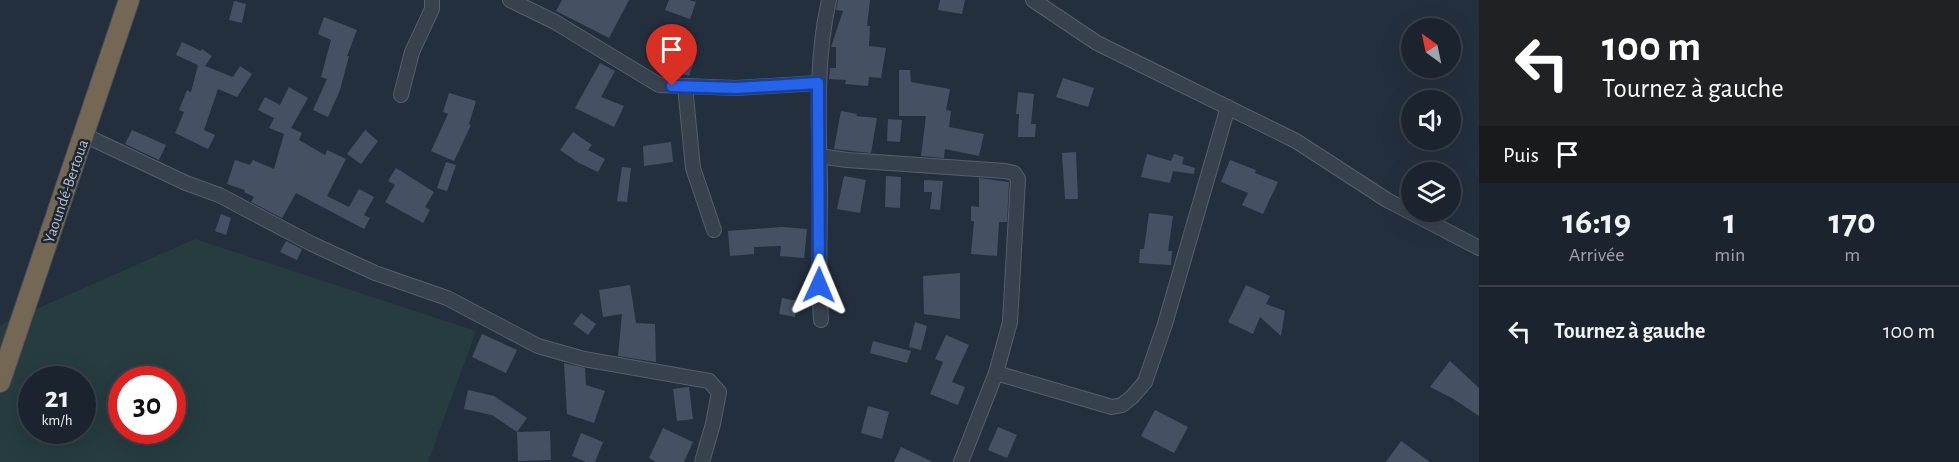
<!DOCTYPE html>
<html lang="fr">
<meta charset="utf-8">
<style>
:root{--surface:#1b232e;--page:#242b36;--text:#f1f3f6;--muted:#a0a4aa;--line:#39404a}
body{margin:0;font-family:"Alegreya Sans",sans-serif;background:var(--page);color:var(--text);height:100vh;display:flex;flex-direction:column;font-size:22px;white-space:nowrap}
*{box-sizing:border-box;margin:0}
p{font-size:20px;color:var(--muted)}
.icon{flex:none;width:33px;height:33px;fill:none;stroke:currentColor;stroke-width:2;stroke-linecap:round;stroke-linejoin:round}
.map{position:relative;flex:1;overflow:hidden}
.drawer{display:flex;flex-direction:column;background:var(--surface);width:480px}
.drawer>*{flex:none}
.hud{background:#202124;color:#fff;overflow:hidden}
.needle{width:39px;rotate:327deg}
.buttons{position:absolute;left:1401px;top:18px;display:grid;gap:12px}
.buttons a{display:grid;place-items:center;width:60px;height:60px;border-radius:50%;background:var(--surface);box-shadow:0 6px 24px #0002,0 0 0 2px var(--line);font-size:30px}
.speed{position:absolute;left:18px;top:366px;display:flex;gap:12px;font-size:30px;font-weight:700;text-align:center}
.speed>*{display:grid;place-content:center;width:78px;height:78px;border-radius:50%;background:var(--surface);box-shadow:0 6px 24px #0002,0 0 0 2px var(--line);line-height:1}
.speed small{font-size:15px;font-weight:400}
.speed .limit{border:9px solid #d22;background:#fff;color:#111}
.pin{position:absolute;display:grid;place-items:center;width:51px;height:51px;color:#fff;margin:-62px -26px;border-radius:50% 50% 50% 0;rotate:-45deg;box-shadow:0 0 6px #0007}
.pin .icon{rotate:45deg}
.me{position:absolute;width:66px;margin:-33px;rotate:1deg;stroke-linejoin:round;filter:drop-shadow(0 0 4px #0008)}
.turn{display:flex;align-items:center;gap:21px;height:126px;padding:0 24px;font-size:27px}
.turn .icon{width:78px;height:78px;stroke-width:2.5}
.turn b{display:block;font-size:42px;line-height:51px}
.then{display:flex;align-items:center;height:57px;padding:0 24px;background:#0003;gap:12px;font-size:22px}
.eta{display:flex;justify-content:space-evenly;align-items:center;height:102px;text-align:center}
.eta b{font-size:36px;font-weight:700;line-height:42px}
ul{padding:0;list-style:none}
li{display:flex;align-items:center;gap:18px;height:90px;padding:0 24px;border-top:2px solid var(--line)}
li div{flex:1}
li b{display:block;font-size:22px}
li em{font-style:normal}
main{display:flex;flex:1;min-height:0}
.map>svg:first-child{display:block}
.green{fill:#263c3f;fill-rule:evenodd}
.building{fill:#455162}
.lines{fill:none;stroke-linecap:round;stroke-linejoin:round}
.minor-casing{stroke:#565f6c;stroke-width:16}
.highway-casing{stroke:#434c59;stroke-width:22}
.minor{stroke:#38414e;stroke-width:14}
.highway{stroke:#746855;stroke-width:20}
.route-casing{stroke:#184099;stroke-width:15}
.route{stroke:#2563eb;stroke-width:10}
.labels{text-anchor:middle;stroke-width:5;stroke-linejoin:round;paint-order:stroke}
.street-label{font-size:16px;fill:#b4bcc9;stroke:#1d2633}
</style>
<main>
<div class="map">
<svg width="1479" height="462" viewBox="0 0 1479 462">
<rect width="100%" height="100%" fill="#242f3e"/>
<!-- green -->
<path class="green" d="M195,239L476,331L428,462H0V325ZM32,380H82V430H32ZM122,380H172V430H122Z"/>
<!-- building -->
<g class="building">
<polygon points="562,0 629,0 609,38 556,11"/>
<polygon points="669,0 689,0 696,2 690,19 665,10"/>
<polygon points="838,0 870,0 867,26 870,26 869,46 886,48 881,78 869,77 868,86 845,84 846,80 829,79 830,68 836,68 836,47 831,47 843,11 836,10"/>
<polygon points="940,0 965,0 962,14 938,10"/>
<polygon points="234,1 246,4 242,23 229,20"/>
<polygon points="324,17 357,30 347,56 349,56 340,90 328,117 313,110 327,79 321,77 331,40 318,34"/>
<polygon points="182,42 201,51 202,49 212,56 205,66 233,77 240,66 252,74 237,97 218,89 204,130 215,135 208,149 175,133 184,112 179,110 187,90 191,92 198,65 176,55"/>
<polygon points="664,49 695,59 689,76 659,66"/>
<polygon points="600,63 615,71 601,97 624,106 614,127 575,108"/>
<polygon points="899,70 910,70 911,82 950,89 946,110 951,111 949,127 984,134 979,156 945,149 944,158 921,156 926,116 899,116"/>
<polygon points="1063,78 1094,88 1088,107 1056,97"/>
<polygon points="289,87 308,98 291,128 302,133 299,140 325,155 327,150 346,159 327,196 349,207 359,189 374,197 364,215 370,218 364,229 296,193 282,218 251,202 254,197 244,192 245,190 227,184 235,160 250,165 253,160 274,169 284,134 269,128 274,118 258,110 265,97 280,105"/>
<polygon points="1018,92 1034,94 1031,124 1036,124 1035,137 1018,137 1019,114 1016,114"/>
<polygon points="449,93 476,101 469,124 471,125 454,161 431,151 448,114 443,112"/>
<polygon points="841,111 857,114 856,116 877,118 871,153 834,149"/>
<polygon points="888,119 902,120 900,142 887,141"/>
<polygon points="132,130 166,145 159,160 125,144"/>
<polygon points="365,130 378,141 361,164 347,154"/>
<polygon points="573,132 592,145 588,150 605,159 598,172 579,163 560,150"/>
<polygon points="671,142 673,162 644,166 643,146"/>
<polygon points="1076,152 1078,199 1065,199 1062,153"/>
<polygon points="1147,154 1171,161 1174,154 1184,157 1182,164 1195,168 1194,174 1173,171 1170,183 1141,177"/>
<polygon points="1230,160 1256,170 1255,173 1278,182 1263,214 1242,205 1248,193 1221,182"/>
<polygon points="446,162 456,165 447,191 437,188"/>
<polygon points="622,167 631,168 627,202 617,201"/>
<polygon points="396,168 434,192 425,207 430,210 423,223 385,202 395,185 388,181"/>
<polygon points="844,176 866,180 860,213 837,209"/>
<polygon points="886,176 901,177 900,208 885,207"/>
<polygon points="979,178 1009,182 1007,222 999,222 997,256 971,254 974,221 971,221 971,206 979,207"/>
<polygon points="924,180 943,181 940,210 930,209 932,192 924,192"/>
<polygon points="1149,213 1173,216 1168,251 1172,251 1171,265 1139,263 1140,249 1144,249"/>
<polygon points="221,214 231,218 226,235 215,231"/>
<polygon points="782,227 807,229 804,258 780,256 781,246 754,247 754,254 730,256 728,231"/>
<polygon points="286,241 302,249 297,260 280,252"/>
<polygon points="960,273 960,319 924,314 923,276"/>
<polygon points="630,285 636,323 655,324 656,362 618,356 622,314 603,317 599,290"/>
<polygon points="1246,285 1270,296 1266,304 1285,311 1281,336 1260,317 1253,334 1228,322"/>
<polygon points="782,298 798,301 795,317 779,314"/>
<polygon points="581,313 596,324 588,335 573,324"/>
<polygon points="915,322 927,326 921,350 909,347"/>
<polygon points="482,334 517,350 506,373 472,357"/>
<polygon points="946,335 969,345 952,382 965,387 958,405 930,394 943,362 935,359"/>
<polygon points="873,341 911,351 907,363 870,353"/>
<polygon points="1450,361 1479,388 1479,416 1452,398 1430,387"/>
<polygon points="564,363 585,368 586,385 605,391 594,423 567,414"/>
<polygon points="689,387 693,419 677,421 673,389"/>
<polygon points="468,390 494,396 527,418 517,432 492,415 464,409"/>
<polygon points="868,406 889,412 882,439 861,433"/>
<polygon points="1155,410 1188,427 1174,453 1141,436"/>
<polygon points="998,427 1017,435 1007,458 988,450"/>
<polygon points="663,428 693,442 684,462 656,462 649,458"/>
<polygon points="550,431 551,460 518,461 517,432"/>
<polygon points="581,433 603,442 595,462 586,462 572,456"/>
<polygon points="1401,441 1430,462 1386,462"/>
<polygon points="901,447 933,462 894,462"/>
</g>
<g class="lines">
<defs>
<g id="minor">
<polyline points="510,0 555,22 659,85 736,88 818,83"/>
<polyline points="1033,0 1097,43 1296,141 1387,200 1479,248"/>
<polyline points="685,86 693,168 714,230"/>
<polyline points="401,95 412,52 432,9 432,0"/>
<polyline points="84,135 186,183 219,195 312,244 375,273 447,298 538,346 584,359 709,381 719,392 713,424 702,462"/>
<polyline points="819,156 847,160 1005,171 1014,173 1018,179 1010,322 996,373 961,462"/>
<path d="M821,320C818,276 820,232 820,187C819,125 815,61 829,0"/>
<polyline points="996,373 1112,407 1122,405 1132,397 1145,382 1165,324 1228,107"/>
</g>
<polyline id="highway" points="0,382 129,0"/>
</defs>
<!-- minor casing -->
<use href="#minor" class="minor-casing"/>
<!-- highway casing -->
<use href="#highway" class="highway-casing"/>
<!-- minor -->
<use href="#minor" class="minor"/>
<!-- highway -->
<use href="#highway" class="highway"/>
</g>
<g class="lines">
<defs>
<polyline id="route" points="672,86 736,88 818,83 819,285"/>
</defs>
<!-- route casing -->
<use href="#route" class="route-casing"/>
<!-- route -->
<use href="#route" class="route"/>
</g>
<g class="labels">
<!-- street labels -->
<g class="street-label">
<text transform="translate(65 191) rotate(-71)" y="6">Yaoundé-Bertoua</text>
</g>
</g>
</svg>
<div class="buttons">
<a><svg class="needle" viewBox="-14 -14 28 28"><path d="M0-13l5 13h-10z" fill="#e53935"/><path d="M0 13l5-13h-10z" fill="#a0a4aa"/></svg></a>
<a><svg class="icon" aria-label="sound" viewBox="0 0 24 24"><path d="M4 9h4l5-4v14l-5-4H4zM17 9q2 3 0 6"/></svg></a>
<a><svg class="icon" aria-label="layers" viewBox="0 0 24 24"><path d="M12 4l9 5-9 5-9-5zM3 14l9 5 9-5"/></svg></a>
</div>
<div class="speed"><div>21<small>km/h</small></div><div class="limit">30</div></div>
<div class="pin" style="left:672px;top:86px;background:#d93025"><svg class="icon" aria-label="arrive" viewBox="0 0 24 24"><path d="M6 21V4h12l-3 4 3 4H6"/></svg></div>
<svg class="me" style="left:819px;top:285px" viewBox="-20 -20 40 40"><path d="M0-17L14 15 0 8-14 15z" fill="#2563eb" stroke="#fff" stroke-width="4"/></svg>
</div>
<section class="drawer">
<div class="hud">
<div class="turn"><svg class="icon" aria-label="left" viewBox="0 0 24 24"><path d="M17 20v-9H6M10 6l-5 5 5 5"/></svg><div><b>100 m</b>Tournez à gauche</div></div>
<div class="then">Puis<svg class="icon" aria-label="arrive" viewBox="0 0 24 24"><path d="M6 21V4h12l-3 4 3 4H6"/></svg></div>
</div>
<div class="eta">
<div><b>16:19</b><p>Arrivée</p></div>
<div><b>1</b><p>min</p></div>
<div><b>170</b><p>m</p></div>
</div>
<ul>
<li><svg class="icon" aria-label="left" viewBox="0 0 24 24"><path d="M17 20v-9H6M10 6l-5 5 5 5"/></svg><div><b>Tournez à gauche</b></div><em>100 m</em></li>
</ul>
</section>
</main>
